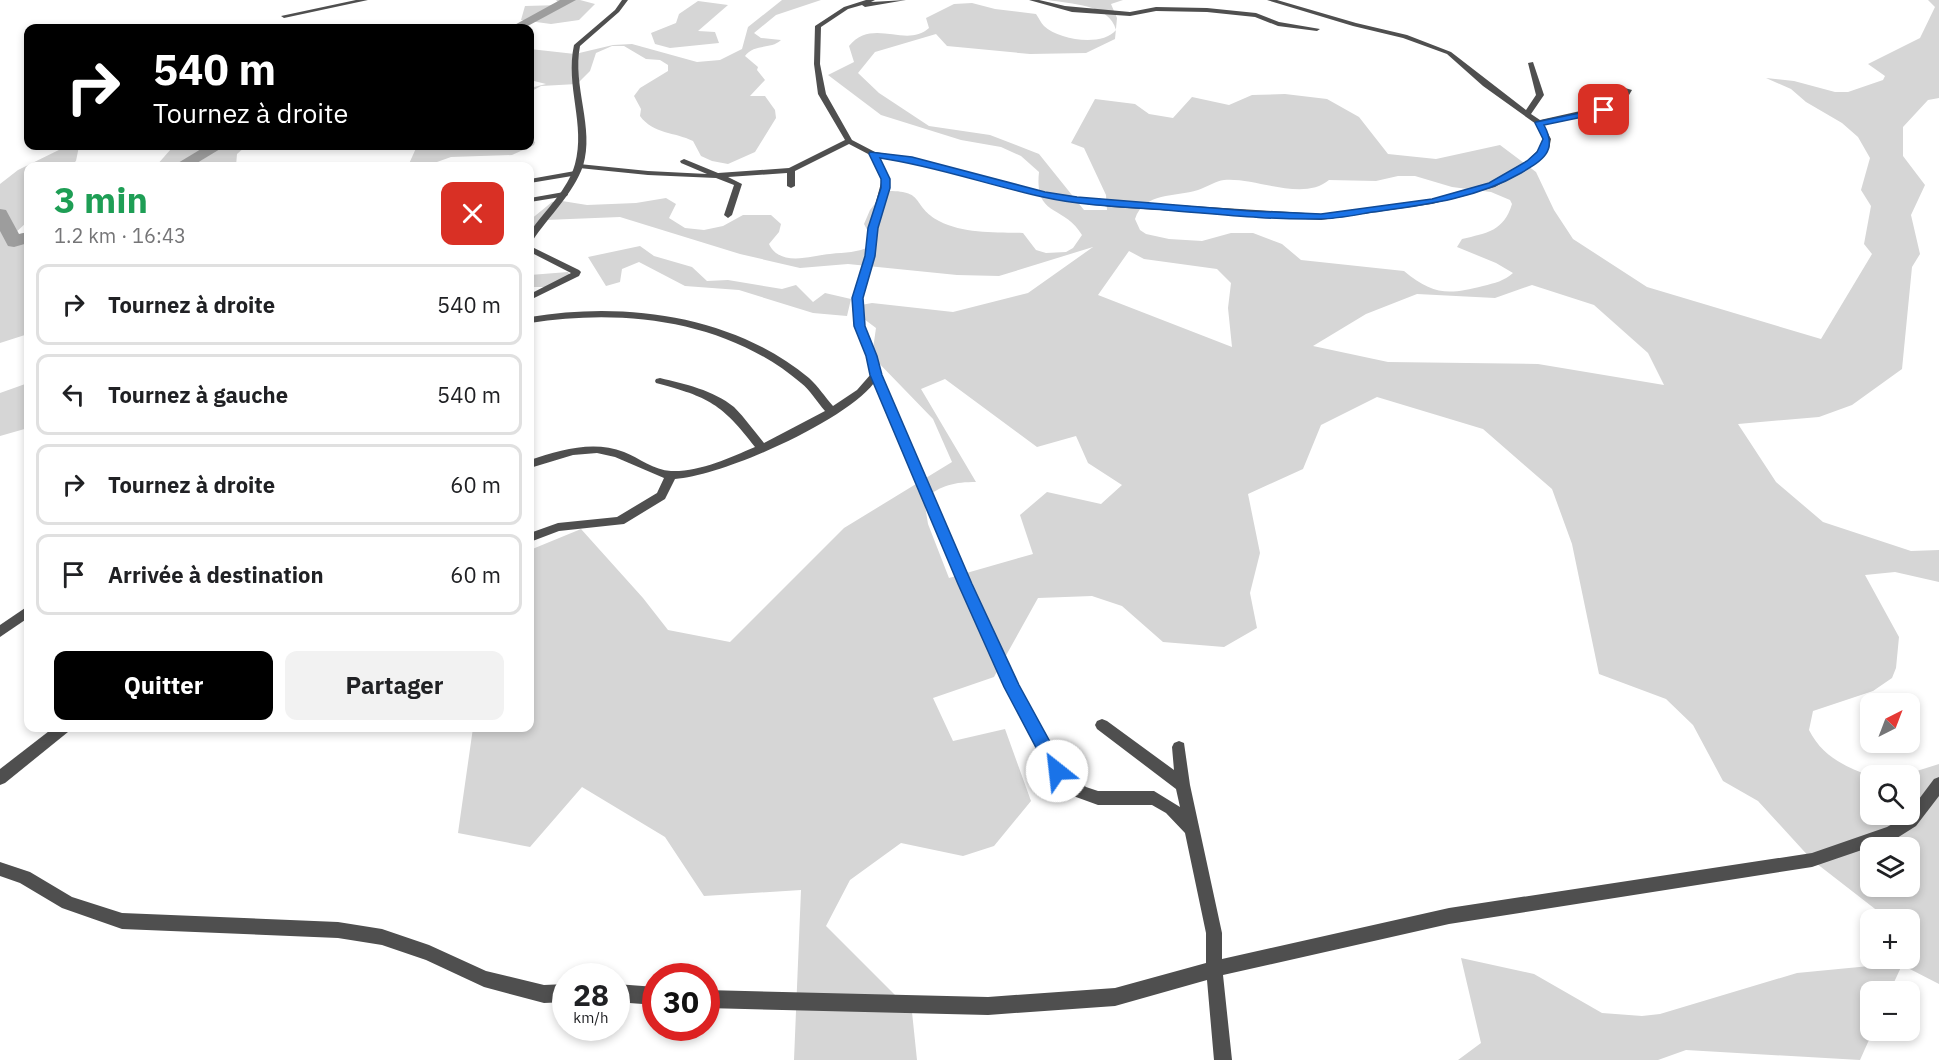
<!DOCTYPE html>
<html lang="fr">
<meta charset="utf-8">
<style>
:root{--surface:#fff;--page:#f2f2f2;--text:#202124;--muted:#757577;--line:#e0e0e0;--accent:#000}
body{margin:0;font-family:"IBM Plex Sans",sans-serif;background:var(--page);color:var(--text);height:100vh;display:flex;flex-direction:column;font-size:22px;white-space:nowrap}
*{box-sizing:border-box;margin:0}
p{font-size:20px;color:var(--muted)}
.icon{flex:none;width:33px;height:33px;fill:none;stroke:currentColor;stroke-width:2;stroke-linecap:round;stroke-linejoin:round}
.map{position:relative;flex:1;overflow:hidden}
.side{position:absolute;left:24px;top:162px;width:510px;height:570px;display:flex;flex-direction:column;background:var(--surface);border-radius:12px;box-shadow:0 3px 9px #0003}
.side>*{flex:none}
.banner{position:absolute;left:24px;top:24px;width:510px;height:126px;border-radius:12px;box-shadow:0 3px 9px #0003;background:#000;color:#fff;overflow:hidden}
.needle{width:39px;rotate:42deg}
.tools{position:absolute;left:1860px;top:693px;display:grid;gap:12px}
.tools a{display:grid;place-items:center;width:60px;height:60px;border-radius:12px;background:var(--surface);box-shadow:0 3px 9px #0003;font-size:30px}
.speed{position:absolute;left:552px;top:963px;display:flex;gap:12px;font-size:30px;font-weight:700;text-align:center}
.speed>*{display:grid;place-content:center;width:78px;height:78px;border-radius:50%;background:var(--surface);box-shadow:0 3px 9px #0003;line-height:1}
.speed small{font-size:15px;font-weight:400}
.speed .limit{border:9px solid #d22;background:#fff;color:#111}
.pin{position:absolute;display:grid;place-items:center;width:51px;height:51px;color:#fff;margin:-26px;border-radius:12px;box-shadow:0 3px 9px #0006}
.me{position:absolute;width:66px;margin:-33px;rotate:331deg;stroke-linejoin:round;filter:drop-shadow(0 0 4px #0008)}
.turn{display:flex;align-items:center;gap:21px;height:126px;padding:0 30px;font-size:27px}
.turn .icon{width:78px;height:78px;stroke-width:2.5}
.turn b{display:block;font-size:42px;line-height:51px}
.round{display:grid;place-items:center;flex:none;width:63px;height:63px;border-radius:12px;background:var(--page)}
.headline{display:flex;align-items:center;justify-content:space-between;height:102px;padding:0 30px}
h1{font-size:36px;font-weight:800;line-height:45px;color:#1e9e55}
.action{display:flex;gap:12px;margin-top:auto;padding:12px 30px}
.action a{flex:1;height:69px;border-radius:12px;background:var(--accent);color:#fff;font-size:24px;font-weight:800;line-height:69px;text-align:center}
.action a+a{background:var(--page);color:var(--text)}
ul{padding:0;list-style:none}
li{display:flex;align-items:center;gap:18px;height:81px;margin:0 12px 9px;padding:0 18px;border:3px solid var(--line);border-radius:12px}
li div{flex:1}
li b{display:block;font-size:22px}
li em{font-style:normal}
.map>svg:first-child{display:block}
.green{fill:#d6d6d6;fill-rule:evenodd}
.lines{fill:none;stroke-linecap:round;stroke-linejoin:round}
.river{fill:#9d9d9d;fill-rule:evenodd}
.minor{fill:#4f4f4f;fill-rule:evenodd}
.tertiary{fill:#4f4f4f;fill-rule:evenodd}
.route{fill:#1a73e8;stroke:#114b97;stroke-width:1.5}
</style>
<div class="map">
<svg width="1939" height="1060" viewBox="0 0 1939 1060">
<rect width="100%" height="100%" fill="#fff"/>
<!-- green -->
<g class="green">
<polygon points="556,0 580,0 595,4 579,20 551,24 521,20 525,6 561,5"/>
<path d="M782,0H821L776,15L754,33L761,38L781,40C771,50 754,43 745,56L758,67L757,70L765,80L750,96H765L775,110L776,118L755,152L728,164L712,161L701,156L693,141C675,132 653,134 640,116L641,109L634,96L640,88L668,71V65L660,60L646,59L624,46H612L596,53L590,71L577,84L541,86L530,92V88L546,84L530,80V49L575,54L613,45L632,44L697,62L720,60L742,49L748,27Z"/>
<path d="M1048,0H1123L1111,4L1117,18L1115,39L1086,53L1030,54L947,46L936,34L875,52L858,73L879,93L929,126L990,135L1039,154L1084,210H1107L1106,195L1084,148L1071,143L1095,99L1135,104L1149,114L1173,118L1192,97L1229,105L1252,95L1285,94L1327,99L1359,117L1388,154L1436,159L1500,145L1536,172L1554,210L1573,239L1647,287L1821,339L1872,254L1864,244L1871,206L1861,190L1870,158L1858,137L1842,123L1806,102L1791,89L1766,78L1794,81L1835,92H1848L1883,80L1885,76L1868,64L1920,38L1935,7L1928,0H1939V98L1928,100L1903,127V156L1925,185L1911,215L1920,254L1912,267L1902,369L1852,405L1819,417L1738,424L1776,482L1823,522L1911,551L1939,550V582L1895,572L1865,575L1899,637L1896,668L1892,678L1873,691L1813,711L1809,730C1822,756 1844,766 1870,776V814H1910V776L1904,775L1939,764V984L1902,965L1890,991L1870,992V1030L1873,1031L1860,1060L1686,1050L1658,1060H1458L1481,1043L1461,958L1534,974L1602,1013L1642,1016L1660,1014L1797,973L1880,965L1882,959L1910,958V920L1888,919L1812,860L1758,801L1723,781L1693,725L1666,699L1599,674L1572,544L1552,489L1483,429L1377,397L1321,425L1303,469L1248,494L1260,553L1250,593L1257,628L1224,647L1163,642L1122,606L1092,596L1038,598L994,677L933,698L953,741L1005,729L1031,801L994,846L963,856L901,843L850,880L826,926L912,1012L917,1060H794L801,890L704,896L665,837L582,787L530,847L458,833L473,728H530V550L581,529L643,598L668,630L730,642L844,528L952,462L933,419L872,356L876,328L864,319L861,305L872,303L953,312L1028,293L1093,247L999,276L957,275L848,264L800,268L740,254L620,217L545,220L530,230V220L552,202L562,201L587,205L636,203L666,198L676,204L669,218L685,228L704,230L723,226L743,215H771L781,224L779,232L769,244C780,267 810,256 830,254C846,252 857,253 871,246L872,239L864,224L870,210L885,191C927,190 910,205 939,221C964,234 996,232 1023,233L1036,250L1046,253L1066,252L1073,248L1082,235C1064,204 1034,218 1039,172L1021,156L1001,147L961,140L881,115L828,75L854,62L849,46C873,17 906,49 929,28L926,18L954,4L972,3L995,9L1036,14C1039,18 1041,23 1044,26C1059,40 1102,47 1116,30C1110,4 1070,4 1048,0ZM1398,176H1415L1452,187L1491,192L1510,200L1512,204C1504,231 1487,233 1462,239L1457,247L1496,263L1513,273C1504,281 1495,283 1483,286C1448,295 1433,295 1404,271L1301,260L1282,244L1253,233H1231L1202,241L1169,239L1146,234L1140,230L1135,219C1144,192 1175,197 1198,190C1207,187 1216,181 1224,180C1255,177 1303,202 1329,180L1376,181ZM1129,251L1144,259L1217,269L1231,283L1228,308L1232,347L1098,295ZM1532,285L1594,305L1648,353L1664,385L1538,364L1388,362L1313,346L1366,314L1417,294L1495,298ZM945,379L1037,447L1076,436L1088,463L1122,485L1101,504L1047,492L1020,515L1033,554L949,578L928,524L924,499C941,485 955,482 976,482L921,389ZM1870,848H1910V886H1870Z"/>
<polygon points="698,1 728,5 698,31 715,32 719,43 670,48 655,44 651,33 676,23 679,14"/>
<polygon points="530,139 535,142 534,145 512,155 451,157 437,162 437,166 408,166 417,146 530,146"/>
<polygon points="67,146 79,146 76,161 70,166 28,166 28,221 12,236 28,232 28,334 0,343 0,184 18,170"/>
<polygon points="185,146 246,146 237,154 236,166 156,166 171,149"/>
<polygon points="640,246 654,256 692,267 707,281 728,280 782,289 796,285 813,302 825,293 851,299 847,316 813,313 739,290 685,286 639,262 622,269 620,282 606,286 588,257"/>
<polygon points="568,272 571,277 549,287 530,287 530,275"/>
<polygon points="28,383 28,428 0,436 0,393"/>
</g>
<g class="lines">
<!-- river -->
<g class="river">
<polygon points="560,0 576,0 524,28 509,28"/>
<polygon points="206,146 225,146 192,166 173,166"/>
<polygon points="0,209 6,210 19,234 28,232 28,243 14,247 8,246 0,231"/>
</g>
<!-- minor -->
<g class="minor">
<polygon points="356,0 368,0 284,18 281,16"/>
<path d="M866,0H875L871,2L906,0L865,7L862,5L848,9L821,27L820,64L826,94L852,140L875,152L912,158L1044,193L1111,201L1321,214L1432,199L1489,183L1527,161L1542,146L1543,139L1536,124L1483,86L1447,54L1403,38L1353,26L1267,0H1277L1356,23L1407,35L1451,52L1526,110L1536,95L1528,63L1533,62L1544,95L1531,114L1540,120L1616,103L1625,88L1632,90L1622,107L1543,124L1551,139L1549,149L1533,165L1495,187L1432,204L1321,220L1111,207L1044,197L912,162L879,157L890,179L889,188L877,228L874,256L862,299V311L864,326L877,356L881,375L971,584L1018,685L1062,766L1086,787L1098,791H1154L1180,807L1176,789L1097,729L1095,725L1097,721L1102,719L1107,721L1174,770L1172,747L1174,743L1179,741L1184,743L1190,785L1222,933V959L1449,908L1812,853L1887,827L1910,814V811L1934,779L1939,777V796L1916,826L1897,838L1812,867L1449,924L1223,975L1232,1060H1214L1207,980L1115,1006L988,1015L706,1008V990L988,997L1115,988L1206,963V933L1185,833L1166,813L1152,805H1098L1076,797L1052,776L1005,687L959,584L874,383C845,421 723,476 675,479L665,499L624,524L559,531L530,542V533L558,523L617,517L657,493L664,478L615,457L597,453L573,455L530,468V460C560,450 593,440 624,452C639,458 654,470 671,471C700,472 729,458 755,447C722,404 709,397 656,383L655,381L656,379L660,378C685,384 713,390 734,407C745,418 754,431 764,443L825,411C817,402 810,390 801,383C727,320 623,308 530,323V317C624,301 733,315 809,378C818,386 825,397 833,406L857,390L871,374L867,356L854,326L852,299L866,256L869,228L882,179L870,155L849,144L795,171V186L791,188L787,186V173L728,177L742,184L732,215L728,218L724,215L734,185L716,178L648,175L579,168L575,166L579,164L648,171L707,174L681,163L680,161L684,159L718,173L789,168L845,140L818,94L814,64L815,26L844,7Z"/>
<polygon points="1029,0 1039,0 1065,6 1130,12 1156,7 1207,8 1256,13 1279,22 1320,29 1317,31 1278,26 1255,17 1207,12 1156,11 1130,16 1072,12"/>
<polygon points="575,171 578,171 578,175 530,183 530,179"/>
<polygon points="564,192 568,194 567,196 530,202 530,198"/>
<polygon points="53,728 70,728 68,732 5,783 0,785 0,769"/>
<polygon points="0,862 30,872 72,897 122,913 338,922 382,929 429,945 486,971 544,985 566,984 566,1002 544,1003 484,987 426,960 382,945 338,938 122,929 62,908 20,883 0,876"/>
<polygon points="616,984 656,987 656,1005 616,1002"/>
</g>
<!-- tertiary -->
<g class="tertiary">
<path d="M622,0H628L619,12L580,46C572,86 595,128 583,166C573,194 549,216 533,240L530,241V232C545,210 568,190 575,164C586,125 565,86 574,45L615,10Z"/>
<polygon points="530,246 579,270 581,272 579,276 530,300 530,294 571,273 530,252"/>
<polygon points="28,606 28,618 0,637 0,625"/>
</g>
</g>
<!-- route -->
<path class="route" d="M1604,108H1607V112L1544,125C1558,151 1543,160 1521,173C1476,199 1424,205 1373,212C1355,215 1337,219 1319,219C1268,220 1216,214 1165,210C1124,207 1083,206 1043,197C988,185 935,166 880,158L890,179V188L878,228L875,256L863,298L865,326L877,356L882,375L972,584L1019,685L1066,771L1063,776L1057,778L1051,776L1004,687L958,584L870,375L866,356L854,326L852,298L865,256L868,228L881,188V179L869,154L870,152L912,157L1045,192L1077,197L1250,211L1321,214L1432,199L1489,183L1527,161L1537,152L1543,139L1535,123L1536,122Z"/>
</svg>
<div class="tools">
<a><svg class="needle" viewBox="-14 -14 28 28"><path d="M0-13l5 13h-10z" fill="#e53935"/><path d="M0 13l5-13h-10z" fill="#757577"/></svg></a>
<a><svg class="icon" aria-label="search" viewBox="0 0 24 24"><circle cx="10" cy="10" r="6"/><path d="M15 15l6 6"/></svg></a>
<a><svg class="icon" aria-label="layers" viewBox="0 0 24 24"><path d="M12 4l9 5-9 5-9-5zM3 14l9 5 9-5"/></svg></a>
<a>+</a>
<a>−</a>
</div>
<div class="speed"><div>28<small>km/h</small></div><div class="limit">30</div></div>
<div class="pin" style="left:1604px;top:110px;background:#d93025"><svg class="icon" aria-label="arrive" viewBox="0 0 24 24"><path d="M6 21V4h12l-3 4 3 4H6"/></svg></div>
<svg class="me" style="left:1057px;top:771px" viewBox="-20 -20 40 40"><circle r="19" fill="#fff"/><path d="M0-13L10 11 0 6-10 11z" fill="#1a73e8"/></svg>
<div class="banner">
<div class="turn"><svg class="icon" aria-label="right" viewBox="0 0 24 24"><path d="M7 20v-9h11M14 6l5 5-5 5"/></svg><div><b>540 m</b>Tournez à droite</div></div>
</div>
<section class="side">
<div class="headline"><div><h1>3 min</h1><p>1.2 km · 16:43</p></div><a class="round" style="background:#d93025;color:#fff"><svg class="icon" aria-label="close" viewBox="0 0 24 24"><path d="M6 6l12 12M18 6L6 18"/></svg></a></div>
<ul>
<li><svg class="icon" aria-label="right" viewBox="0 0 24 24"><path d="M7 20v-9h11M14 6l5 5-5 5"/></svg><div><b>Tournez à droite</b></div><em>540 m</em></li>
<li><svg class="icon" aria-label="left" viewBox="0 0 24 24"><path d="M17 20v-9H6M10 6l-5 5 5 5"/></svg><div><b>Tournez à gauche</b></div><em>540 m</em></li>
<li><svg class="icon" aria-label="right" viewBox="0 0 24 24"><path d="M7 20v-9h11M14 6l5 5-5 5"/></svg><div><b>Tournez à droite</b></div><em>60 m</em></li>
<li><svg class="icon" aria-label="arrive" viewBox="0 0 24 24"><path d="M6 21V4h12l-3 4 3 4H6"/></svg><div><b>Arrivée à destination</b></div><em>60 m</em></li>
</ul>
<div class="action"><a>Quitter</a><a>Partager</a></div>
</section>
</div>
